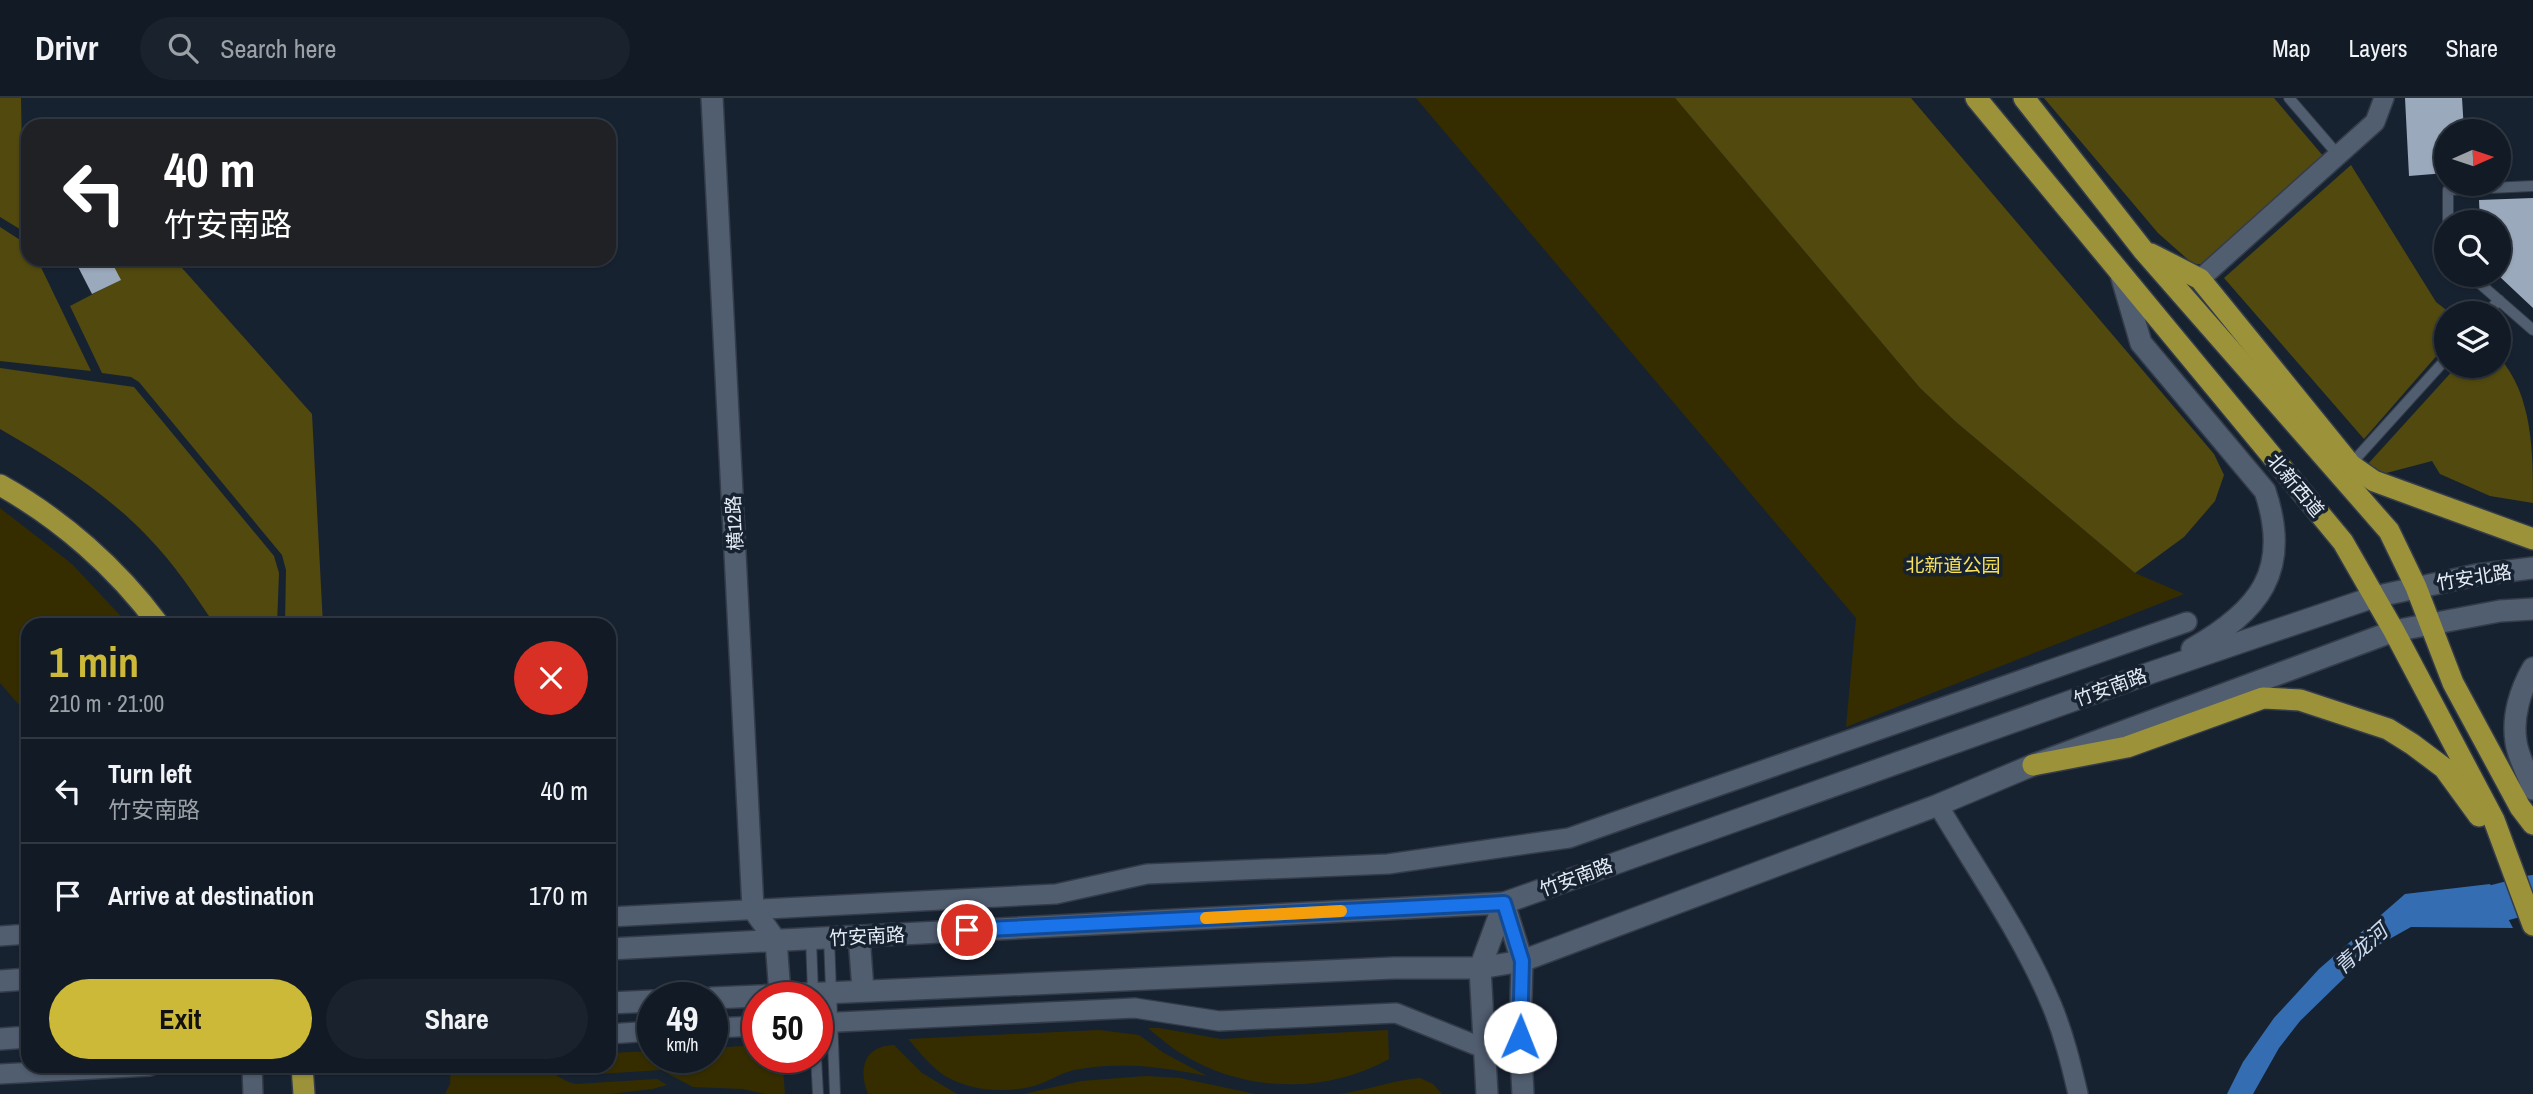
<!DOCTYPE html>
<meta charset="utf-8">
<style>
:root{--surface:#111a25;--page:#1a232d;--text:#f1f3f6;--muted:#9ca1a7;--line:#303842;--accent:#cdb938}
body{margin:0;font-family:"Archivo Narrow","Noto Sans SC",sans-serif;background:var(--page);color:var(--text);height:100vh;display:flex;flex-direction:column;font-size:26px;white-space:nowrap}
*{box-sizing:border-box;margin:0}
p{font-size:23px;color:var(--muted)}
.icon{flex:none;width:38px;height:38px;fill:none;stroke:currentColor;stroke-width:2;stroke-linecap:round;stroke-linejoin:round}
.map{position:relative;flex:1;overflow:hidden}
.panel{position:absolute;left:21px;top:520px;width:595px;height:455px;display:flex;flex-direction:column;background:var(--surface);border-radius:21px;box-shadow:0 2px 5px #0004,0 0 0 2px var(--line)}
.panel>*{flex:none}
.top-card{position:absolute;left:21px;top:21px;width:595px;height:147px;border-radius:21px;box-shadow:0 2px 5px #0004,0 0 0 2px var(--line);background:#202124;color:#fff;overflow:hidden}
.needle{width:46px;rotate:87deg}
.fabs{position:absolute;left:2434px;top:21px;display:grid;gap:14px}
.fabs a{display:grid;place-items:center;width:77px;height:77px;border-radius:50%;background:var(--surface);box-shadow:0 2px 5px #0004,0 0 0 2px var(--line);font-size:35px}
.speed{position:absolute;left:637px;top:884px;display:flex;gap:14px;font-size:35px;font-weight:700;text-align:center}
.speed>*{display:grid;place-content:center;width:91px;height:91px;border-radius:50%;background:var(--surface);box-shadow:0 2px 5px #0004,0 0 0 2px var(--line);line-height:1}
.speed small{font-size:18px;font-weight:400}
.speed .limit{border:10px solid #d22;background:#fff;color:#111}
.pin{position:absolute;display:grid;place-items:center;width:60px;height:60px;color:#fff;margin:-30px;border:4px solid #fff;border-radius:50%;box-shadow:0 2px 7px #0007}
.me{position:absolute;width:77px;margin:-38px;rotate:1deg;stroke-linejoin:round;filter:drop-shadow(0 0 5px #0008)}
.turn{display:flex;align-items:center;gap:24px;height:147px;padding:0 28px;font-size:32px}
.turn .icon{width:91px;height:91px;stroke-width:2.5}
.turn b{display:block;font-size:49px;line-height:60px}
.round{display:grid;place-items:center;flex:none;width:74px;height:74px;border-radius:37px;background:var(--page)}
.overview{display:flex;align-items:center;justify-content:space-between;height:119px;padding:0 28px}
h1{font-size:42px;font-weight:700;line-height:52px;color:var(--accent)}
.action{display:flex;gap:14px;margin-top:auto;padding:14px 28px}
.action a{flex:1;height:80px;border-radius:42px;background:var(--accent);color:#111;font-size:28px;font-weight:700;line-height:80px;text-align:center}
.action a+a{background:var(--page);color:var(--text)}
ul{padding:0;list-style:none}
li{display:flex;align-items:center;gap:21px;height:105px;padding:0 28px;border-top:2px solid var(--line)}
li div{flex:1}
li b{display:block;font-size:26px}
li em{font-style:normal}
header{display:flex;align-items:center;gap:42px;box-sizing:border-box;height:98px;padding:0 35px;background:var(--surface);border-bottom:2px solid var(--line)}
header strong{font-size:33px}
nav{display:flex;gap:38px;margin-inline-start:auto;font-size:24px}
.search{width:490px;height:63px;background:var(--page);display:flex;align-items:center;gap:18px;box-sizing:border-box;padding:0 24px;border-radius:38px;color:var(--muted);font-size:26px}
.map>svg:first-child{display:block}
.green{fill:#352d00}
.forest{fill:#52490f}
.water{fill:#356db3}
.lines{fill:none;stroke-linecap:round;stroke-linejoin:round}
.river{stroke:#356db3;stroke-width:38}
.building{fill:#9ba9bc}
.lane-casing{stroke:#343c49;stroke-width:12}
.street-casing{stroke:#343c49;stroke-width:22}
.secondary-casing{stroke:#343c49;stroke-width:24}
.primary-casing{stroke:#343c49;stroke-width:24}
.lane{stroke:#515e70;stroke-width:10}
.street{stroke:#515e70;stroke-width:19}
.secondary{stroke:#515e70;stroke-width:21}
.primary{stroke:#9b9239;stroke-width:21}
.route-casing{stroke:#114b97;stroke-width:18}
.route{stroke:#1a73e8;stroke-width:12}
.slow{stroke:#f59e0b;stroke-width:12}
.labels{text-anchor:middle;stroke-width:7;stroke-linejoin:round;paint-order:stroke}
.street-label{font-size:19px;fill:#e4ecf6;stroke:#172231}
.park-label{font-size:19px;fill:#f9e259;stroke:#172231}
.water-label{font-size:21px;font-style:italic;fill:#ccdaee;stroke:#172231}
</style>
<header>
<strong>Drivr</strong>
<div class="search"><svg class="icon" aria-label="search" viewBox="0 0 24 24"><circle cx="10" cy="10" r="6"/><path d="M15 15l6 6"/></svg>Search here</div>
<nav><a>Map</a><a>Layers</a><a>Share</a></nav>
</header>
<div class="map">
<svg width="2533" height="996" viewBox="0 0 2533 996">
<rect width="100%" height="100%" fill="#172231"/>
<!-- green -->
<g class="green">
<polygon points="1416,0 1675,0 1920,290 1956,324 2135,475 2184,496 1846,629 1856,520"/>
<polygon points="0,410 72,466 129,527 28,527 28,617 0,585"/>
<path d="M1148,930H1159L1221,941L1388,932L1389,961C1326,996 1245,995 1182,956C1170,949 1159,939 1148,930Z"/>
<path d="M1099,932L1139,937L1164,955L1207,978C1159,969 1124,963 1074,972C1060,975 1048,984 1034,988C1004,996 962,993 937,972C926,963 917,951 908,941Z"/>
<polygon points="758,947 758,959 782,959 785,996 765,996 743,991 693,989 661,972 583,977 573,974 565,968 609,968 609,955 653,953 653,959 712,959 712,950"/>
<path d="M894,947L922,975L957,996H868C858,971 864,948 894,947Z"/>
<path d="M451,968H546C555,977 563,983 576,986L657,981L667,987L652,991L610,996H445L450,986Z"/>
<polygon points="1146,978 1180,980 1255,996 1024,996 1081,983"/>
<path d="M1420,980L1433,986L1442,996H1338C1366,993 1392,982 1420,980Z"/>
</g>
<!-- forest -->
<g class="forest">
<polygon points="0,0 21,0 23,112 28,112 28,136 0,119"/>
<polygon points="1675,0 1911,0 2214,356 2224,377 2215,403 2184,439 2135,475 1956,324 1920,290"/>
<polygon points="2044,0 2274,0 2324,59 2202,166 2193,166 2158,135"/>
<polygon points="2351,67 2436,204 2450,215 2446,215 2446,247 2364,341 2224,180"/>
<polygon points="0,129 28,147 28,161 37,161 91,273 0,263"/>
<polygon points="110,161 174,161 312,316 323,527 285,527 286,472 282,457 139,284 131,279 102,275 70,208 120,182"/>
<path d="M2499,259C2533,298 2533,354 2533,405L2490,398L2440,376L2432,363L2375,378L2367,367L2457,268H2499Z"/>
<path d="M0,270L134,289L274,458L279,475L277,527H215C195,497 174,466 149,440C109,397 51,360 0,331Z"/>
</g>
<!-- water -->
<polygon class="water" points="2490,786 2513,830 2411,829 2377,848 2300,923 2279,950 2253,996 2227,996 2243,964 2274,920 2319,871 2405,796"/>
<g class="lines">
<!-- river -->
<polyline class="river" points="2450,810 2479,810 2533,796"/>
</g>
<!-- building -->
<g class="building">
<polygon points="2405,0 2462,0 2464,33 2446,33 2446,75 2409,78"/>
<polygon points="2533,100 2533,210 2499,178 2499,124 2480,124 2479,102"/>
<polygon points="74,161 110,161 121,182 92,196"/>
</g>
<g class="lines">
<defs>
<g id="lane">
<polyline points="2289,0 2339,58"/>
<polyline points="2448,124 2448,92 2533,88"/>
<polyline points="2470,177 2533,232"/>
<polyline points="2487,215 2499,202"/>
<polyline points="2351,366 2446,261"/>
<polyline points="829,840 835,996"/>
<polyline points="811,841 813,895"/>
<polyline points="816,959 818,996"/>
</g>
<g id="street">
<polyline points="2200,181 2375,24 2384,0"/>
<path d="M1938,707C1977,773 2023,838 2052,908C2064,937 2071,966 2078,996"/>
<polyline points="609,819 1056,796 1147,776 1388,766 1569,740 2187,524"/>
<polyline points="0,838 28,836"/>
<polyline points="817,925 1135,910 1219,923 1396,915 1483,950"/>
<polyline points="712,930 758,928"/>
<polyline points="609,936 653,933"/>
<polyline points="252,968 253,996"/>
<polyline points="0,976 150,968"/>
</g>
<g id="secondary">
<polyline points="712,0 753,811 776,843 780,896"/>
<path d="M2121,177L2141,245L2265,393C2292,473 2259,513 2192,551"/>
<path d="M2533,570C2520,592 2512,619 2516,644C2518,659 2528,676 2533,691"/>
<polyline points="1504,805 1522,863 1520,939 1523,996"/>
<polyline points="859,838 863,892"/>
<polyline points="609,851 1504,805 2150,575 2374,499 2476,477 2533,470"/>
<polyline points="0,883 28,881"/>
<polyline points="712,900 1394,870 1480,870 1522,863 1938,707 2033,667 2394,533 2500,513 2533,511"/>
<polyline points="609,905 653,903"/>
<polyline points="0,941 28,939"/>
<polyline points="1487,996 1480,870 1504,805"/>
</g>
<g id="primary">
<polyline points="1976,0 2343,444 2394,533 2494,722 2533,827"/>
<polyline points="2024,0 2143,152 2389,433 2416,489 2453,585 2520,709 2533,726"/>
<polyline points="2151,156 2200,181 2351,367 2374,383 2533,441"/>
<path d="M0,387C61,421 117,470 159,527"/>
<polyline points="2033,667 2127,649 2263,600 2300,602 2388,631 2412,646 2444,670 2479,718"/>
<polyline points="302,968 304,996"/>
</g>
</defs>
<!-- lane casing -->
<use href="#lane" class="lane-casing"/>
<!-- street casing -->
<use href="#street" class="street-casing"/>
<!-- secondary casing -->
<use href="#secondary" class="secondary-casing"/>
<!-- primary casing -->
<use href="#primary" class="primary-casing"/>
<!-- lane -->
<use href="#lane" class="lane"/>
<!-- street -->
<use href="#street" class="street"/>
<!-- secondary -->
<use href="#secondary" class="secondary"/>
<!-- primary -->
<use href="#primary" class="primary"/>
</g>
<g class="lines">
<defs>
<polyline id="route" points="967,832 1504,805 1522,863 1520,939"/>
</defs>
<!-- route casing -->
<use href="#route" class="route-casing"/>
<!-- route -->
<use href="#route" class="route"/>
<!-- slow -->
<polyline class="slow" points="1206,820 1341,813"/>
</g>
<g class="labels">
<!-- street labels -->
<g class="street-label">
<text transform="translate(2296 387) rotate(50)" y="7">北新西道</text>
<text transform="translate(734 425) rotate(-93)" y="7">横12路</text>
<text transform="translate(2474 479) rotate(-9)" y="7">竹安北路</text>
<text transform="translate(2110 589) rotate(-20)" y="7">竹安南路</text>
<text transform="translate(1576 779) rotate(-20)" y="7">竹安南路</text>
<text transform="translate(867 838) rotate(-3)" y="7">竹安南路</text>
</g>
<!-- park labels -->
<g class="park-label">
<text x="1953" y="474">北新道公园</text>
</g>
<!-- water labels -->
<g class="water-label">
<text transform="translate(2361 851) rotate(-42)" y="7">青龙河</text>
</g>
</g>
</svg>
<div class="fabs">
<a><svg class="needle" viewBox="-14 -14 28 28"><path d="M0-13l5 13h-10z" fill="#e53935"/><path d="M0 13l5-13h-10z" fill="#9ca1a7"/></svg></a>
<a><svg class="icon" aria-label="search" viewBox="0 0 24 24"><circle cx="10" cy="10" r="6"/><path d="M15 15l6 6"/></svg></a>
<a><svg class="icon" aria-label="layers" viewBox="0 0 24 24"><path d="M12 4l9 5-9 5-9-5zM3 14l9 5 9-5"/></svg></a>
</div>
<div class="speed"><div>49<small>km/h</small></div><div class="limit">50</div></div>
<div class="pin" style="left:967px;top:832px;background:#d93025"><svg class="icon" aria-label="arrive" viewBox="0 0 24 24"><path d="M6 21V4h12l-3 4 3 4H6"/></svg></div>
<svg class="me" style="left:1520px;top:939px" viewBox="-20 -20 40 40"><circle r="19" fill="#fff"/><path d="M0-13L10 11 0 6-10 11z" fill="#1a73e8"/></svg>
<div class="top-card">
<div class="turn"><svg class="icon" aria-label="left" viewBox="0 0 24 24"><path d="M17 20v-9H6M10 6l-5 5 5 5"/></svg><div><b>40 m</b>竹安南路</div></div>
</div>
<section class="panel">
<div class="overview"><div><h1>1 min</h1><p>210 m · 21:00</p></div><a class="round" style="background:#d93025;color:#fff"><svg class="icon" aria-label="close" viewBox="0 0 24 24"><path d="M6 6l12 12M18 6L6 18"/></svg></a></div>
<ul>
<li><svg class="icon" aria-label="left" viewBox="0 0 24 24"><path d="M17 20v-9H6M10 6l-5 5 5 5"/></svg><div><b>Turn left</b><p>竹安南路</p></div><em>40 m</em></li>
<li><svg class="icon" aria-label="arrive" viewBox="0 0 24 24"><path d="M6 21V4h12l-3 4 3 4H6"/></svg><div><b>Arrive at destination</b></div><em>170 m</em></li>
</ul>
<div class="action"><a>Exit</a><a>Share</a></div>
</section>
</div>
